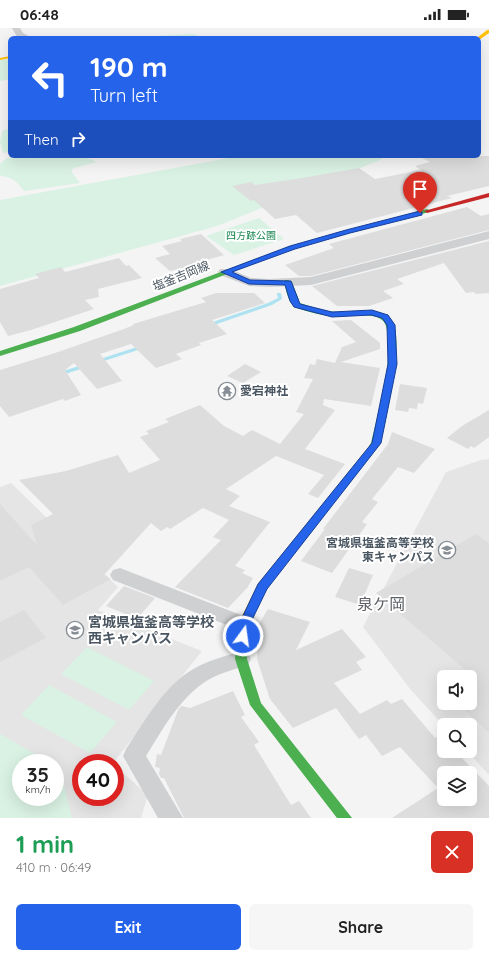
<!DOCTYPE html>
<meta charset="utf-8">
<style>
:root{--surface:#fff;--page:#f6f6f6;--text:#222;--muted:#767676;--accent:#2563eb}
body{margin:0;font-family:Quicksand,"Noto Sans JP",sans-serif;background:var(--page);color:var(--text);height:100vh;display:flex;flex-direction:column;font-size:15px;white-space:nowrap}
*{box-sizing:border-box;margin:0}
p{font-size:13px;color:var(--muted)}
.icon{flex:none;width:22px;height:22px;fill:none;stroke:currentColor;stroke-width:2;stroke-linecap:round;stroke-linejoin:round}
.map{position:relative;height:790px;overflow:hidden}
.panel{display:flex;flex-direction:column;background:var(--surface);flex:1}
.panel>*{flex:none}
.hud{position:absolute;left:8px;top:8px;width:473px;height:122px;border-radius:6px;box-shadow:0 4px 16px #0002;background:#2563eb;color:#fff;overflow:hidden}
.fabs{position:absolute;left:437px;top:642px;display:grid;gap:8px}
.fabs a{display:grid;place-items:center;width:40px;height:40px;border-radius:6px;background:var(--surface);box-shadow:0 4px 16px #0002;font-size:20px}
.speed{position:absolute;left:12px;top:726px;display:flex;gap:8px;font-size:20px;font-weight:700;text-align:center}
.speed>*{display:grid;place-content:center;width:52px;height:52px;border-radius:50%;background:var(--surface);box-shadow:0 4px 16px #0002;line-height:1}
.speed small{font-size:10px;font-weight:400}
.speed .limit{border:6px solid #d22;background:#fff;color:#111}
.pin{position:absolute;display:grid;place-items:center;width:34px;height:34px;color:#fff;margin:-41px -17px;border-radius:50% 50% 50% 0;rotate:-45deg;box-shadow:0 0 4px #0007}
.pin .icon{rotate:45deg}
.me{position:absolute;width:44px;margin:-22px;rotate:14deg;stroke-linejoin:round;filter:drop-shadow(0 0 3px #0008)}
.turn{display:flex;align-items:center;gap:14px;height:84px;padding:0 16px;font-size:18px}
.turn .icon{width:52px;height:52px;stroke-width:2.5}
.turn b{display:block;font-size:28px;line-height:34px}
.then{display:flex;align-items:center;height:38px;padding:0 16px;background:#0003;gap:8px;font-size:15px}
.round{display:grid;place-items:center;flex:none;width:42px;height:42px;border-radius:6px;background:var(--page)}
.head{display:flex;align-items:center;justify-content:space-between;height:68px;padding:0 16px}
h1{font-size:24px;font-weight:800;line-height:30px;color:#1e9e55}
.cta{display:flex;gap:8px;margin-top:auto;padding:8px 16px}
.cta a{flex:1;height:46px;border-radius:6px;background:var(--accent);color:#fff;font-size:16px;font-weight:800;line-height:46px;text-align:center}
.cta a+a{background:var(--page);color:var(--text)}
.status{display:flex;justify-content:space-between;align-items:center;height:28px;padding:0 20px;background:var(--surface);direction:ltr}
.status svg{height:11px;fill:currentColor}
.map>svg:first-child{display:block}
.education{fill:#e6e5e6;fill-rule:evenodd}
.green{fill:#d9f2e3}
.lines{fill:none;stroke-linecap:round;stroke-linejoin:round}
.stream{fill:#aee2f0;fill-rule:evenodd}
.building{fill:#ddddde;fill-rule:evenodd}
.street{fill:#ced0d2;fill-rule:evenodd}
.fast{fill:#4caf50;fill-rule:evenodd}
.slow{fill:#ffc107;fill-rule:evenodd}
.jam{fill:#c62828;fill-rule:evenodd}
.route{fill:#2563eb;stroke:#184099}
.labels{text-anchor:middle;stroke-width:4;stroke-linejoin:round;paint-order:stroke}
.far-park-label{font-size:10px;fill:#17864f;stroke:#fff}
.street-label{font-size:12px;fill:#4a5661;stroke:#fff}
.poi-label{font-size:12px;font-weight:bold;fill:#4a5661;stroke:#fff;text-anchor:start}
.near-poi-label{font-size:14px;font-weight:bold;fill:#4a5661;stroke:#fff;text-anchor:start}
.near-neighbourhood-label{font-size:16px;fill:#5f6368;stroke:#fff}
</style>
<div class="status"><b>06:48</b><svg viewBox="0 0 49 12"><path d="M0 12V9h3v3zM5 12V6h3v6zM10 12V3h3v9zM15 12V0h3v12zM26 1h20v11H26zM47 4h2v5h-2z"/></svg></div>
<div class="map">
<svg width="489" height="790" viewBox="0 0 489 790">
<rect width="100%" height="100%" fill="#f4f4f4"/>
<!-- education -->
<g class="education">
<path d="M489,431V747L467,723H470V697L444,698L411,662L363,599L446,444L481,432ZM444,649H470V675H444Z"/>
<path d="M11,455L118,559L98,582L202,623L113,735H81V769H115V738L148,767L141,790H0V459ZM21,735H55V769H21Z"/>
</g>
<!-- green -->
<g class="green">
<polygon points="193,6 204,10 123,10"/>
<polygon points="10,31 10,51 0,53 0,32"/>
<polygon points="10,100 10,123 3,125 0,114 2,103"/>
<path d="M13,128C38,128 74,123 97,134L74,140L71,143L80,155L24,163C18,154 12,149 0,148V136L7,130Z"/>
<polygon points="240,128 384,128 380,132 217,198 0,258 0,172"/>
<polygon points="259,190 284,211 234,227 206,208"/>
<polygon points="87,619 154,653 129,682 61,646"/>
<polygon points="49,657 117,694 90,725 21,687"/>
<polygon points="0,706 51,735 21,735 21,769 55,769 55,737 60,740 72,790 0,790"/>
</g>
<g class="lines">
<!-- stream -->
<g class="stream">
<polygon points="277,265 281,265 282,271 272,277 211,298 207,298 207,296 268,275 278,270 277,266"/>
<polygon points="140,318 144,318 144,320 101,334 97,334 96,333 97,332"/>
<polygon points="85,336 88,338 87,339 59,348 56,346 57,345"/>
</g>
</g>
<!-- building -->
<g class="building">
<polygon points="418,128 489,128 489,158 447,168 452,170 317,205 296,187 275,191 254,172 251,173 232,158 251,154 255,157 302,150 359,140 375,151 421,142 415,138 430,134"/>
<polygon points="467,179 481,188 489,186 489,202 311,248 299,248 285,237 334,220 329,216"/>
<polygon points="201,206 224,227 197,235 199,236 170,243 155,230 170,226 162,218 182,213 180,211"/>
<polygon points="489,213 489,265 476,266 474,264 466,265 444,235 397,251 404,256 383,263 393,270 369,278 337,278 312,258"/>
<polygon points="119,230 126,238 129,237 142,250 98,261 99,269 85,272 94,281 31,302 8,308 0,294 0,261 39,250 35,246 61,239 65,244"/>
<polygon points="216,265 254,265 265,275 212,292 227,306 199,315 201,317 176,326 182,331 156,340 131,316 100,326 122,353 97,361 74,335 65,342 81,367 65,373 63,371 9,389 0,378 0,342 55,325 121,302 134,297 133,296 206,274 201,270"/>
<polygon points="351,292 380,315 380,321 341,334 380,340 371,378 324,371 323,377 335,382 305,421 345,436 318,470 308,466 324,447 276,428 226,461 240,468 229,478 270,494 235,538 245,542 242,545 253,550 247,560 228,580 175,559 221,512 213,509 229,492 203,480 170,501 167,499 161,503 151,495 104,547 111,551 63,577 29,539 0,553 0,476 37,517 31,497 53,486 19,452 66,443 118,427 129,445 160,432 140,409 149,406 146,403 169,394 165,391 200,377 224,398 243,408 252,402 280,416 304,386 296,384 313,351 304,350 310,336 315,337 317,331 335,335 342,319 356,314 332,293"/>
<polygon points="245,336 261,344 243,355 227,348"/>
<polygon points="400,356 427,360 423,376 418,375 417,381 409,380 408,384 395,382"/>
<polygon points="489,382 489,409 474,420 471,418 468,421 447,410 462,398"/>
<polygon points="392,404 435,421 414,445 398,439 372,471 378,474 362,494 367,496 332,545 301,533 325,501 323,501 388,416"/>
<polygon points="476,506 489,515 489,705 457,675 470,675 470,649 460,649 468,644 376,565"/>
<polygon points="349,540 373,547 360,577 335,569"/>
<polygon points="124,558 155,570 137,591 106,578"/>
<path d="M268,581L310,594L296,622L342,601L366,629L356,634L362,642L334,655L360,686L387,672L391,676L402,671L435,710L444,704V723H455L489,758V790H392L438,760L400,719L382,728L366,707L359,711L336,680L293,700L270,671L257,631L259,596ZM444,745H470V771H444Z"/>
<polygon points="24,582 46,610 0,634 0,594"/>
<polygon points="233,663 245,687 241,689 259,714 254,717 291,777 299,773 311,790 184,790 164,750 161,750 159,746 160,740 155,739 157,726 161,727 178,682 181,678 190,680"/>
</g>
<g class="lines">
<!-- street -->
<g class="street">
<polygon points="12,0 20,0 23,5 32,10 17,9"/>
<polygon points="489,203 489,211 311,257 269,259 249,258 220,247 218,244 220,241 230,241 251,250 269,251 311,249"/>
<polygon points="120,540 251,591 254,596 251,601 244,604 237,601 113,552 110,547 113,542"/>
<path d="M241,623L248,625L251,631L248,637C235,641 220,645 208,652C180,669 163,701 146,728L183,790H158L123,728L126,721C145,693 164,657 195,640C209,632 226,628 241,623Z"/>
</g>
<!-- fast -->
<g class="fast">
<polygon points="427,181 429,182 429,184 294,220 80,303 0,328 0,323 74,299 290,218"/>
<path d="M285,252H288L292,254L300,275C312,279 325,284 338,284C353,284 367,281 381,285C387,287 392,291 394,297C403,323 386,387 381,415L377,420H371L369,418L371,415C378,386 395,326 386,298C381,281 347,290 333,288C325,288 302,283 295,279C288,275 286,261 284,254Z"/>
<polygon points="248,584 252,585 254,588 250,596 247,631 261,675 352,790 337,790 250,677 235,631 238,596 244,585"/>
</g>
<!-- slow -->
<g class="slow">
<polygon points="487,2 489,2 489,5 479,12 479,10 477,10"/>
<polygon points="10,28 10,30 0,32 0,30"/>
<polygon points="374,415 379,418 377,420 266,561 252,591 248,592 244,591 242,588 258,556 371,416"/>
</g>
<!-- jam -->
<polygon class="jam" points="489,165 489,169 427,185 424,183"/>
</g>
<!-- route -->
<polygon class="route" points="420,183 422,184 422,187 350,205 295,221 232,244 250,252 291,253 300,276 332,284 372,282 388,287 395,297 397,336 381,415 267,561 250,596 247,611 243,612 239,611 237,608 239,596 258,556 372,415 388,336 387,297 382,290 371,287 332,289 294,279 290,273 285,257 249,256 221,244 290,218 346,202"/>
<!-- icons -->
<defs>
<symbol id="temple-ring" viewBox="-11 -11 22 22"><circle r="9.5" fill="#fff" stroke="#868d94" stroke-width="1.5"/><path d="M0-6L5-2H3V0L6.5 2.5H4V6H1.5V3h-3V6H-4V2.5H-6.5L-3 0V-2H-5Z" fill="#868d94"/></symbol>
<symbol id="school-ring" viewBox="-11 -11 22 22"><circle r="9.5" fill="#fff" stroke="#868d94" stroke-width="1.5"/><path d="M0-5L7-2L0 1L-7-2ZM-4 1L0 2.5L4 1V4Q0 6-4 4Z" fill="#868d94"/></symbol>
</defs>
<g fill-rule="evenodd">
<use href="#temple-ring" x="217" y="353" width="20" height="20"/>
<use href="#school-ring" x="437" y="512" width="20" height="20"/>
<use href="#school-ring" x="65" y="592" width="20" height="20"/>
</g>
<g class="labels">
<!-- far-park labels -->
<g class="far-park-label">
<text x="251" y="211">四方跡公園</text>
</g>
<!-- street labels -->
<g class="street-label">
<text transform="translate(181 248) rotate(-22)" y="4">塩釜吉岡線</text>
</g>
<!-- poi labels -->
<g class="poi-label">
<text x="240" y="367">愛宕神社</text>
<text x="434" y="519" text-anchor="end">宮城県塩釜高等学校<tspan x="434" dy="14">東キャンパス</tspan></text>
</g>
<!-- near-poi labels -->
<g class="near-poi-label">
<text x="88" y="599">宮城県塩釜高等学校<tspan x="88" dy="16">西キャンパス</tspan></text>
</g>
<!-- near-neighbourhood labels -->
<g class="near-neighbourhood-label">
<text x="381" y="582">泉ケ岡</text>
</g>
</g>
</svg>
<div class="fabs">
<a><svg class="icon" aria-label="sound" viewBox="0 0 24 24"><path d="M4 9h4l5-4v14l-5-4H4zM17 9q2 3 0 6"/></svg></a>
<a><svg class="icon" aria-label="search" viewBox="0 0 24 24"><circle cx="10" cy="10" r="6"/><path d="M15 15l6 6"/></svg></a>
<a><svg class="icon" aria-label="layers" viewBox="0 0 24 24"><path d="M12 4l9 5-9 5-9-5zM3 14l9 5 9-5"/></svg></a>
</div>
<div class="speed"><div>35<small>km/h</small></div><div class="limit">40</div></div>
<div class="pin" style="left:420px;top:185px;background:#d93025"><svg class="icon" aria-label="arrive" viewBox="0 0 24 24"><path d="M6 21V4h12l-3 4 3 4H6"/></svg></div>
<svg class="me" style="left:243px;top:608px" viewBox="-20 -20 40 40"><circle r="17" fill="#2563eb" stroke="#fff" stroke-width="3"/><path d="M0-11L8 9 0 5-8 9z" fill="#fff"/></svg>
<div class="hud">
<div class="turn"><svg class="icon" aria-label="left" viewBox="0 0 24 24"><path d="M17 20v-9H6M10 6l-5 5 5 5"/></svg><div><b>190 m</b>Turn left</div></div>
<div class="then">Then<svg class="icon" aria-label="right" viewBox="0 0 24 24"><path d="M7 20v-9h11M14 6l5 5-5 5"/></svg></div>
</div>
</div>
<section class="panel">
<div class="head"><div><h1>1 min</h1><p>410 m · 06:49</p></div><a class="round" style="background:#d93025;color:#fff"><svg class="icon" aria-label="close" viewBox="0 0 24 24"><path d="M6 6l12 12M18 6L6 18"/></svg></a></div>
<div class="cta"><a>Exit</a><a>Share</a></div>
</section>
